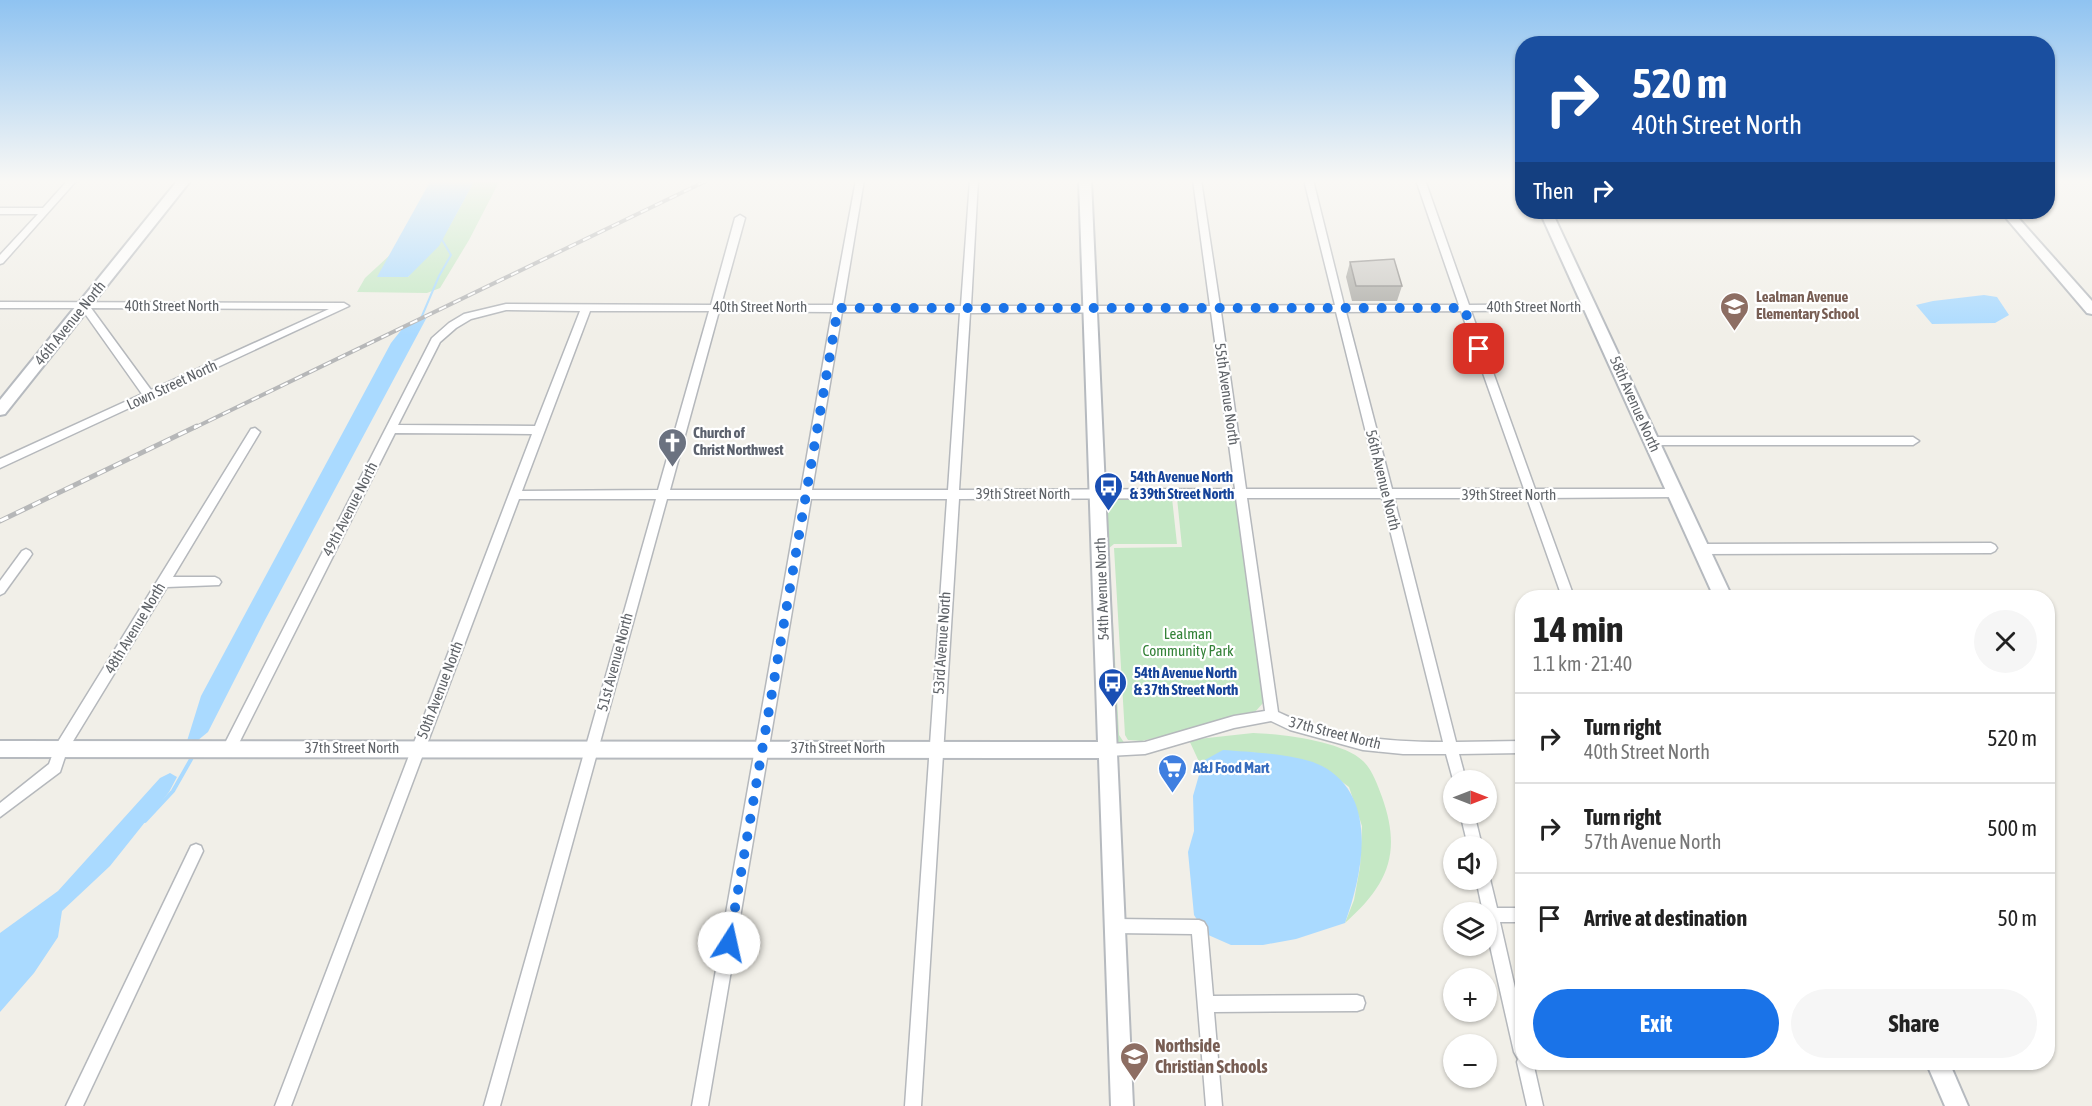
<!DOCTYPE html>
<meta charset="utf-8">
<style>
:root{--surface:#fff;--page:#f6f6f6;--text:#222;--muted:#767676;--line:#e0e0e0;--accent:#1a73e8}
body{margin:0;font-family:"Asap Condensed",sans-serif;background:var(--page);color:var(--text);height:100vh;display:flex;flex-direction:column;font-size:22px;white-space:nowrap}
*{box-sizing:border-box;margin:0}
p{font-size:20px;color:var(--muted)}
.icon{flex:none;width:33px;height:33px;fill:none;stroke:currentColor;stroke-width:2;stroke-linecap:round;stroke-linejoin:round}
.map{position:relative;flex:1;overflow:hidden}
.side{position:absolute;left:1515px;top:590px;width:540px;height:480px;display:flex;flex-direction:column;background:var(--surface);border-radius:24px;box-shadow:0 2px 4px #0004}
.side>*{flex:none}
.banner{position:absolute;left:1515px;top:36px;width:540px;height:183px;border-radius:24px;box-shadow:0 2px 4px #0004;background:#1a4fa0;color:#fff;overflow:hidden}
.needle{width:39px;rotate:90deg}
.buttons{position:absolute;left:1443px;top:770px;display:grid;gap:12px}
.buttons a{display:grid;place-items:center;width:54px;height:54px;border-radius:50%;background:var(--surface);box-shadow:0 2px 4px #0004;font-size:30px}
.pin{position:absolute;display:grid;place-items:center;width:51px;height:51px;color:#fff;margin:-26px;border-radius:12px;box-shadow:0 3px 9px #0006}
.me{position:absolute;width:66px;margin:-33px;rotate:10deg;stroke-linejoin:round;filter:drop-shadow(0 0 4px #0008)}
.turn{display:flex;align-items:center;gap:21px;height:126px;padding:0 18px;font-size:27px}
.turn .icon{width:78px;height:78px;stroke-width:2.5}
.turn b{display:block;font-size:42px;line-height:51px}
.then{display:flex;align-items:center;height:57px;padding:0 18px;background:#0003;gap:12px;font-size:22px}
.round{display:grid;place-items:center;flex:none;width:63px;height:63px;border-radius:32px;background:var(--page)}
.summary{display:flex;align-items:center;justify-content:space-between;height:102px;padding:0 18px}
h1{font-size:36px;font-weight:700;line-height:45px}
.button{display:flex;gap:12px;margin-top:auto;padding:12px 18px}
.button a{flex:1;height:69px;border-radius:36px;background:var(--accent);color:#fff;font-size:24px;font-weight:700;line-height:69px;text-align:center}
.button a+a{background:var(--page);color:var(--text)}
ul{padding:0;list-style:none}
li{display:flex;align-items:center;gap:18px;height:90px;padding:0 18px;border-top:2px solid var(--line)}
li div{flex:1}
li b{display:block;font-size:22px}
li em{font-style:normal}
.map>svg:first-child{display:block}
.green{fill:#c5e8c5}
.water{fill:#aadaff}
.lines{fill:none;stroke-linecap:round;stroke-linejoin:round}
.stream-far1{stroke:#aadaff;stroke-width:2}
.stream{stroke:#aadaff;stroke-width:4}
.street-casing{stroke:#b5b8bc;stroke-width:3}
.secondary-casing{stroke:#b6babf;stroke-width:4}
.street{fill:#fff;fill-rule:evenodd}
.secondary{fill:#fff;fill-rule:evenodd}
.rail-far1-casing{stroke:#b6b7b8;stroke-width:4}
.rail-casing{stroke:#b6b7b8;stroke-width:5}
.rail-far1{stroke:#fff;stroke-width:2;stroke-dasharray:8;stroke-linecap:butt}
.rail{stroke:#fff;stroke-width:3;stroke-dasharray:9;stroke-linecap:butt}
.wall{fill:#afaea9}
.building{fill:#cccac5;stroke:#8f8d8a;stroke-width:1.5}
.route{stroke:#1a73e8;stroke-width:10;stroke-dasharray:0 18}
.labels{text-anchor:middle;stroke-width:4.5;stroke-linejoin:round;paint-order:stroke}
.education-label{font-size:15px;font-weight:bold;fill:#785e54;stroke:#fff;text-anchor:start}
.street-label{font-size:15px;fill:#5f6368;stroke:#fff}
.worship-label{font-size:15px;font-weight:bold;fill:#5b616d;stroke:#fff;text-anchor:start}
.transit-label{font-size:15px;font-weight:bold;fill:#164399;stroke:#fff;text-anchor:start}
.park-label{font-size:15px;fill:#348238;stroke:#fff}
.shop-label{font-size:15px;font-weight:bold;fill:#366cbe;stroke:#fff;text-anchor:start}
.near-education-label{font-size:18px;font-weight:bold;fill:#785e54;stroke:#fff;text-anchor:start}
</style>
<div class="map">
<svg width="2092" height="1106" viewBox="0 0 2092 1106">
<rect width="100%" height="100%" fill="#f1efe8"/>
<!-- green -->
<g class="green">
<polygon points="475,180 500,180 469,240 440,288 427,293 357,292 365,278 390,255 378,277 408,277 448,229"/>
<polygon points="1103,498 1172,498 1177,544 1114,544 1109,548 1119,735 1125,744 1115,744"/>
<polygon points="1177,498 1238,498 1263,703 1254,713 1142,741 1128,740 1125,735 1114,548 1182,547"/>
<path d="M1253,733C1281,734 1342,741 1363,761C1372,769 1378,786 1382,797C1402,853 1388,885 1345,923L1354,900L1360,867L1362,826L1349,787L1321,766L1290,758L1249,752L1203,761L1201,766L1189,740Z"/>
</g>
<!-- water -->
<g class="water">
<polygon points="431,180 475,180 439,246 408,277 377,277"/>
<polygon points="1984,295 1997,297 2009,315 1995,323 1932,324 1916,305 1933,301"/>
<polygon points="427,317 265,620 208,732 197,741 187,741 201,696 391,343 406,324"/>
<path d="M1223,750C1249,752 1299,754 1322,766C1379,796 1363,873 1345,923L1296,939L1263,945H1231L1206,934L1194,915L1188,852L1194,831L1193,796L1203,761Z"/>
<polygon points="170,773 177,777 169,792 110,866 62,911 58,937 34,973 0,1012 0,933 58,891 160,778"/>
</g>
<g class="lines">
<!-- stream-far1 -->
<polyline class="stream-far1" points="419,323 439,276 451,255 441,238"/>
<!-- stream -->
<polyline class="stream" points="145,821 173,791 194,754"/>
<defs>
<g id="street">
<polygon points="68,180 77,180 3,263 0,264 0,255 38,214 0,214 0,208 43,208"/>
<path d="M856,180H864L843,306H961L970,180H978L971,306H1210L1193,180H1201L1220,306L1335,305L1304,180H1313L1344,305H1459L1416,180H1425L1469,305L1591,304L1596,307L1591,310L1471,311L1535,489H1676L1682,493L1676,497L1538,498L1574,597H1562L1527,498H1394L1456,742L1522,741V753L1459,754L1466,780H1454V783L1446,754H1403L1363,750L1290,730L1271,721L1234,728L1145,754L1108,756L1103,754L1101,750L1103,746L1108,744L1145,742L1234,716L1265,711L1236,498L959,499L921,1106H905L947,499H811L708,1106H692L799,499H667L500,1106H484L656,499H519L291,1106H275L532,434L395,433L234,753L229,755L224,753L222,749L432,338L449,323L464,314L506,304L711,305L735,218L740,215L745,218L721,305H833ZM506,310L580,311L535,426L398,425L440,342L456,328L471,319ZM590,311H709L658,490L522,491ZM719,311L832,312L801,490H670ZM1461,311L1524,489H1392L1346,312ZM842,312L960,313L948,490H812ZM1211,312L1235,489L959,490L970,313ZM1221,312H1336L1380,489H1246ZM1247,498H1382L1443,742C1387,742 1329,737 1278,712Z"/>
<path d="M0,302L344,303L349,306L0,468V459L142,394L81,308H0ZM91,308L329,309L151,390Z"/>
<polygon points="255,428 260,432 173,577 215,577 219,579 221,582 219,585 167,587 67,751 60,772 0,817 0,803 49,764 56,745 251,429"/>
<polygon points="1652,437 1913,437 1919,441 1913,445 1652,445 1646,441"/>
<polygon points="1991,543 1995,545 1997,548 1995,551 1991,553 1701,554 1697,552 1695,549 1697,546 1701,544"/>
<polygon points="26,549 30,551 32,554 30,557 4,593 0,595 0,581 22,551"/>
<polygon points="1460,813 1474,813 1482,846 1468,846"/>
<polygon points="196,844 201,846 203,851 83,1106 66,1106 191,846"/>
<polygon points="1486,873 1490,879 1497,908 1522,908 1522,922 1500,922 1522,1019 1522,1062 1533,1062 1543,1106 1527,1106 1517,1062 1518,1059 1514,1052 1486,928 1486,912 1483,912 1476,879 1486,879"/>
<polygon points="1115,919 1199,920 1204,922 1207,927 1213,996 1357,995 1363,997 1365,1003 1363,1009 1357,1011 1214,1012 1222,1106 1206,1106 1192,934 1115,933 1110,931 1107,926 1110,921"/>
</g>
<g id="secondary">
<polygon points="178,180 191,180 5,414 0,415 0,400"/>
<polygon points="1079,180 1091,180 1133,1106 1111,1106 1099,758 0,757 0,741 1098,742"/>
<polygon points="1540,212 1552,212 1732,597 1714,597"/>
<polygon points="2001,212 2013,212 2092,301 2092,314 2087,313"/>
<polygon points="1926,1062 1949,1062 1968,1106 1945,1106"/>
</g>
</defs>
<!-- street casing -->
<use href="#street" class="street-casing"/>
<!-- secondary casing -->
<use href="#secondary" class="secondary-casing"/>
<!-- street -->
<use href="#street" class="street"/>
<!-- secondary -->
<use href="#secondary" class="secondary"/>
<defs>
<polyline id="rail-far1" points="194,428 708,180"/>
<polyline id="rail" points="0,521 197,426"/>
</defs>
<!-- rail-far1 casing -->
<use href="#rail-far1" class="rail-far1-casing"/>
<!-- rail casing -->
<use href="#rail" class="rail-casing"/>
<!-- rail-far1 -->
<use href="#rail-far1" class="rail-far1"/>
<!-- rail -->
<use href="#rail" class="rail"/>
</g>
<!-- wall -->
<polygon class="wall" points="1350,262 1402,286 1397,301 1352,301 1346,277"/>
<!-- building -->
<polygon class="building" points="1394,259 1402,286 1356,286 1350,262"/>
<!-- sky -->
<linearGradient id="sky" x2="0" y2="1"><stop stop-color="#8fc3f1"/><stop offset="0.54" stop-color="#f9f8f5"/><stop offset="1" stop-color="#f9f8f5" stop-opacity="0"/></linearGradient>
<rect width="2092" height="335" fill="url(#sky)"/>
<g class="lines">
<!-- route -->
<polyline class="route" points="729,943 838,308 1464,308 1479,349"/>
</g>
<!-- icons -->
<defs>
<symbol id="school-pin" viewBox="-11 -11 22 30"><path d="M0 17L-7.5 6A9.5 9.5 0 1 1 7.5 6Z" fill="#8d6e63" stroke="#fff"/><path d="M0-5L7-2L0 1L-7-2ZM-4 1L0 2.5L4 1V4Q0 6-4 4Z" fill="#fff"/></symbol>
<symbol id="church-pin" viewBox="-11 -11 22 30"><path d="M0 17L-7.5 6A9.5 9.5 0 1 1 7.5 6Z" fill="#6b7280" stroke="#fff"/><path d="M-1.2-6h2.4v3.5h3.3v2.4h-3.3V6h-2.4V-.1h-3.3v-2.4h3.3Z" fill="#fff"/></symbol>
<symbol id="bus-pin" viewBox="-11 -11 22 30"><path d="M0 17L-7.5 6A9.5 9.5 0 1 1 7.5 6Z" fill="#1a4fb4" stroke="#fff"/><path d="M-5-6H5V4H4V6H2V4H-2V6H-4V4H-5ZM-3.5-4V0h7V-4ZM-3.5 1.2v1.5H-2V1.2ZM2 1.2v1.5H3.5V1.2Z" fill="#fff"/></symbol>
<symbol id="supermarket-pin" viewBox="-11 -11 22 30"><path d="M0 17L-7.5 6A9.5 9.5 0 1 1 7.5 6Z" fill="#3f7fe0" stroke="#fff"/><path d="M-6-5.5h2.5l.6 2H6L4.5 2H-2.5L-4.4-4H-6ZM-1.5 3.2a1.3 1.3 0 1 0 .1 0ZM3 3.2a1.3 1.3 0 1 0 .1 0Z" fill="#fff"/></symbol>
</defs>
<g fill-rule="evenodd">
<use href="#school-pin" x="1718" y="290" width="33" height="45"/>
<use href="#church-pin" x="656" y="426" width="33" height="45"/>
<use href="#bus-pin" x="1092" y="470" width="33" height="45"/>
<use href="#bus-pin" x="1096" y="666" width="33" height="45"/>
<use href="#supermarket-pin" x="1156" y="752" width="33" height="45"/>
<use href="#school-pin" x="1118" y="1040" width="33" height="45"/>
</g>
<g class="labels">
<!-- education labels -->
<g class="education-label">
<text x="1756" y="302">Lealman Avenue<tspan x="1756" dy="17">Elementary School</tspan></text>
</g>
<!-- street labels -->
<g class="street-label">
<text x="172" y="311">40th Street North</text>
<text x="760" y="312">40th Street North</text>
<text x="1534" y="312">40th Street North</text>
<text transform="translate(70 323) rotate(-51)" y="5">46th Avenue North</text>
<text transform="translate(172 385) rotate(-25)" y="5">Lown Street North</text>
<text transform="translate(1227 394) rotate(82)" y="5">55th Avenue North</text>
<text transform="translate(1635 404) rotate(66)" y="5">58th Avenue North</text>
<text transform="translate(1383 480) rotate(76)" y="5">56th Avenue North</text>
<text x="1023" y="499">39th Street North</text>
<text x="1509" y="500">39th Street North</text>
<text transform="translate(350 509) rotate(-63)" y="5">49th Avenue North</text>
<text transform="translate(1102 589) rotate(-92)" y="5">54th Avenue North</text>
<text transform="translate(135 628) rotate(-59)" y="5">48th Avenue North</text>
<text transform="translate(942 643) rotate(-86)" y="5">53rd Avenue North</text>
<text transform="translate(615 662) rotate(-75)" y="5">51st Avenue North</text>
<text transform="translate(440 690) rotate(-69)" y="5">50th Avenue North</text>
<text transform="translate(1335 733) rotate(14)" y="5">37th Street North</text>
<text x="352" y="753">37th Street North</text>
<text x="838" y="753">37th Street North</text>
</g>
<!-- worship labels -->
<g class="worship-label">
<text x="693" y="438">Church of<tspan x="693" dy="17">Christ Northwest</tspan></text>
</g>
<!-- transit labels -->
<g class="transit-label">
<text x="1130" y="482">54th Avenue North<tspan x="1130" dy="17">&amp; 39th Street North</tspan></text>
<text x="1134" y="678">54th Avenue North<tspan x="1134" dy="17">&amp; 37th Street North</tspan></text>
</g>
<!-- park labels -->
<g class="park-label">
<text x="1188" y="639">Lealman<tspan x="1188" dy="17">Community Park</tspan></text>
</g>
<!-- shop labels -->
<g class="shop-label">
<text x="1193" y="773">A&amp;J Food Mart</text>
</g>
<!-- near-education labels -->
<g class="near-education-label">
<text x="1155" y="1052">Northside<tspan x="1155" dy="21">Christian Schools</tspan></text>
</g>
</g>
</svg>
<div class="buttons">
<a><svg class="needle" viewBox="-14 -14 28 28"><path d="M0-13l5 13h-10z" fill="#e53935"/><path d="M0 13l5-13h-10z" fill="#767676"/></svg></a>
<a><svg class="icon" aria-label="sound" viewBox="0 0 24 24"><path d="M4 9h4l5-4v14l-5-4H4zM17 9q2 3 0 6"/></svg></a>
<a><svg class="icon" aria-label="layers" viewBox="0 0 24 24"><path d="M12 4l9 5-9 5-9-5zM3 14l9 5 9-5"/></svg></a>
<a>+</a>
<a>−</a>
</div>
<div class="pin" style="left:1479px;top:349px;background:#d93025"><svg class="icon" aria-label="arrive" viewBox="0 0 24 24"><path d="M6 21V4h12l-3 4 3 4H6"/></svg></div>
<svg class="me" style="left:729px;top:943px" viewBox="-20 -20 40 40"><circle r="19" fill="#fff"/><path d="M0-13L10 11 0 6-10 11z" fill="#1a73e8"/></svg>
<div class="banner">
<div class="turn"><svg class="icon" aria-label="right" viewBox="0 0 24 24"><path d="M7 20v-9h11M14 6l5 5-5 5"/></svg><div><b>520 m</b>40th Street North</div></div>
<div class="then">Then<svg class="icon" aria-label="right" viewBox="0 0 24 24"><path d="M7 20v-9h11M14 6l5 5-5 5"/></svg></div>
</div>
<section class="side">
<div class="summary"><div><h1>14 min</h1><p>1.1 km · 21:40</p></div><a class="round"><svg class="icon" aria-label="close" viewBox="0 0 24 24"><path d="M6 6l12 12M18 6L6 18"/></svg></a></div>
<ul>
<li><svg class="icon" aria-label="right" viewBox="0 0 24 24"><path d="M7 20v-9h11M14 6l5 5-5 5"/></svg><div><b>Turn right</b><p>40th Street North</p></div><em>520 m</em></li>
<li><svg class="icon" aria-label="right" viewBox="0 0 24 24"><path d="M7 20v-9h11M14 6l5 5-5 5"/></svg><div><b>Turn right</b><p>57th Avenue North</p></div><em>500 m</em></li>
<li><svg class="icon" aria-label="arrive" viewBox="0 0 24 24"><path d="M6 21V4h12l-3 4 3 4H6"/></svg><div><b>Arrive at destination</b></div><em>50 m</em></li>
</ul>
<div class="button"><a>Exit</a><a>Share</a></div>
</section>
</div>
